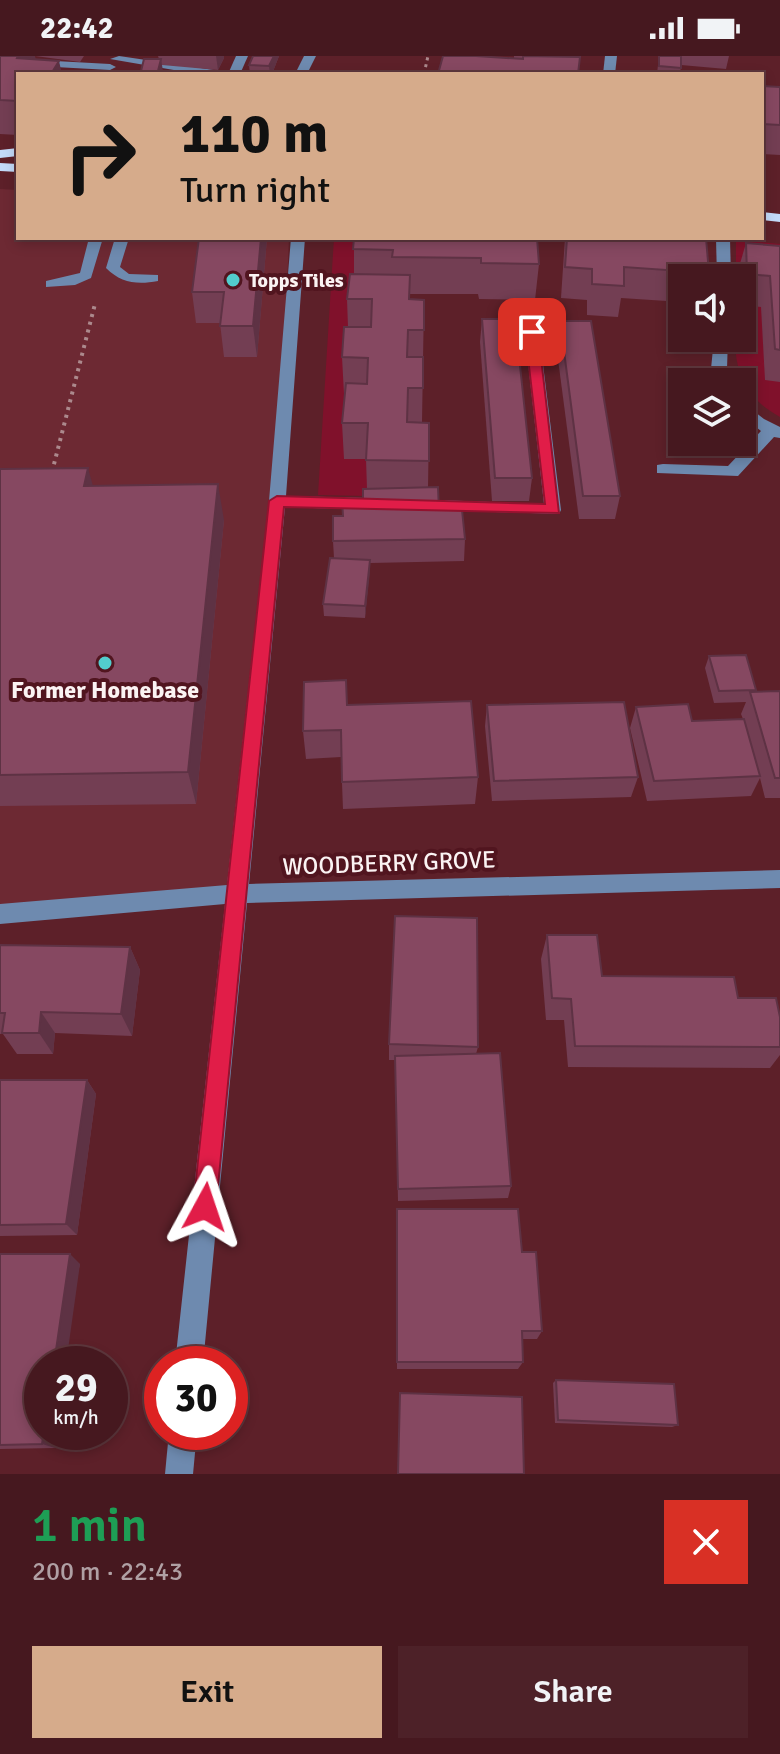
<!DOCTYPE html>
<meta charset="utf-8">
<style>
:root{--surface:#46181f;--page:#4d2128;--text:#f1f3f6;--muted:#b0a0a4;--line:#5e373d;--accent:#d6ab8b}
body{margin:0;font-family:Signika,sans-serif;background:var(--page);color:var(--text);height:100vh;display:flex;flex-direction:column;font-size:30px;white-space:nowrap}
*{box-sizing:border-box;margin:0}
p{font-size:26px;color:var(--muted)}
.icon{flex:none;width:44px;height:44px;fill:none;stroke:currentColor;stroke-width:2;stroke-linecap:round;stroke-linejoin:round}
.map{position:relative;height:1418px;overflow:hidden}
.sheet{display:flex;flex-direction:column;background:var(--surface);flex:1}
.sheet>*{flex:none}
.top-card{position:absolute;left:16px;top:16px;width:748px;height:168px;border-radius:0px;box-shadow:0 4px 12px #0003,0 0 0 2px var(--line);background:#d6ab8b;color:#111;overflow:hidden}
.tools{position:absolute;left:668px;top:208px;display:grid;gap:16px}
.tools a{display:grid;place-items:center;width:88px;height:88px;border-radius:0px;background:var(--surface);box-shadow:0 4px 12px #0003,0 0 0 2px var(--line);font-size:40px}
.speed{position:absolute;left:24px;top:1290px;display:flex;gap:16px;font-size:40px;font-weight:700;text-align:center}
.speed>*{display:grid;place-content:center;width:104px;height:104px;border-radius:50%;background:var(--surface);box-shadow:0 4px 12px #0003,0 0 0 2px var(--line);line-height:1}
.speed small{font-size:20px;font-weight:400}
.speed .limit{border:12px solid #d22;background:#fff;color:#111}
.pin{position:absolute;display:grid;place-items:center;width:68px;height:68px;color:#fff;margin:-34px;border-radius:16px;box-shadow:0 4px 12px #0006}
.me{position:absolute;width:88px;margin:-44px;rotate:5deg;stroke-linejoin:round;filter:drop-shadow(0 0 6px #0008)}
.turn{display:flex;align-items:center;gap:28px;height:168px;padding:0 32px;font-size:36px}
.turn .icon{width:104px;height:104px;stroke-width:2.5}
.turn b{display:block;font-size:56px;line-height:68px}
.round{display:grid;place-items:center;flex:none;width:84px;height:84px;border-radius:0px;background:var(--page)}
.summary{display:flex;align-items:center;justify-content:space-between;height:136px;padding:0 32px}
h1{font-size:48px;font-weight:600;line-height:60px;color:#1e9e55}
.button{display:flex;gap:16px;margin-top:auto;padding:16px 32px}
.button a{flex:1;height:92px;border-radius:0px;background:var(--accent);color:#111;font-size:32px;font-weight:600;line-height:92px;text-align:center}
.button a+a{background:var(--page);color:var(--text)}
.status{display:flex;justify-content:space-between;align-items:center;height:56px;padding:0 40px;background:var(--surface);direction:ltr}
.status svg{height:22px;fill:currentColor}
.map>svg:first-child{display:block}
.built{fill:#6d2933}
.green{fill:#80112b}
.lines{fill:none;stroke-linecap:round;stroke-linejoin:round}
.path-far1{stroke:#ac898d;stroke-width:3;stroke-dasharray:3 4;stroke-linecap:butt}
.path{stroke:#ac898d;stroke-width:4;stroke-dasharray:3 5;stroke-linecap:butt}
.minor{fill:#6e8aaf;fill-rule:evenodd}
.major{fill:#c3daf9;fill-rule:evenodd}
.wall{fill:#733e53}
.shaded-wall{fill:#5e3244}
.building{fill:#864861;stroke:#5e3244;stroke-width:2}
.route{fill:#e11d48;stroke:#92132f;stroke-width:2}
.poi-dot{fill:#52cdcd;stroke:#51151f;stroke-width:3}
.labels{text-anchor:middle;stroke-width:8;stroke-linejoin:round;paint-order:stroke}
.far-poi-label{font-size:20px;font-weight:bold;fill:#fbf3f3;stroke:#51151f;text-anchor:start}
.poi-label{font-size:24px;font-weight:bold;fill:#fbf3f3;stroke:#51151f}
.street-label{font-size:24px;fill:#fbf3f3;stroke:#51151f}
</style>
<div class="status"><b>22:42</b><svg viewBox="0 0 49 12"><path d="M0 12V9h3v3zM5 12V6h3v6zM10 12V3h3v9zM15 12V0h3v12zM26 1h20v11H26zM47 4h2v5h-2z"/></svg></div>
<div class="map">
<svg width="780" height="1418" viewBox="0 0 780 1418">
<rect width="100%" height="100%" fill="#5d2029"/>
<!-- built -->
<polygon class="built" points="0,133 18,134 18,182 289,182 278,443 235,838 0,857"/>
<!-- green -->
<g class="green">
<polygon points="334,182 530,182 394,208 369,338 344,403 369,403 367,440 318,439"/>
<path d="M736,184L780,188V361C747,343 735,318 735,282H742V222H736Z"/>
</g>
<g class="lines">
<!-- path-far1 -->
<polyline class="path-far1" points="424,18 428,0"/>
<!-- path -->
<polyline class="path" points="52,416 95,248"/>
<!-- minor -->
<g class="minor">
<polygon points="119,0 221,15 227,18 197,18 110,3"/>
<polygon points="236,0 248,0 240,18 228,18"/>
<polygon points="304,0 316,0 307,18 295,18"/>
<polygon points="605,0 617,0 615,18 603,18"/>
<polygon points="0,2 110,8 116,11 110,14 0,8"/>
<polygon points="89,182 103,182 91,222 75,229 46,231 46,225 80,217"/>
<path d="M115,182H129L120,211L129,218L158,219V225C137,229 121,227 106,212Z"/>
<polygon points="291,182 305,182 286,440 368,442 376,448 368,454 285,451 249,828 780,814 780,832 247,847 203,1308 175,1308 225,848 0,868 0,848 227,829 269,445"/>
<polygon points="716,182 730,182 731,222 717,222"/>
<polygon points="532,272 539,276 561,454 559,458 406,453 404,449 412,443 544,448 525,280 492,280 485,276 492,272"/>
<polygon points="714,282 728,282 727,313 734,326 718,326 711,313"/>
<polygon points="742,346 764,363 780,371 780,382 774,381 738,420 657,417 657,409 663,408 728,410 761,375 742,360"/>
<polygon points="169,1376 197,1376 193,1418 165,1418"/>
</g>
<!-- major -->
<g class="major">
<polygon points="18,92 18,100 0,102 0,94"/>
<polygon points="0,107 18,108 18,116 0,115"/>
<polygon points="762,156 780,158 780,166 762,164"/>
</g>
</g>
<!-- wall -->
<g class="wall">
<polygon points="0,0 35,0 35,3 18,18 18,79 0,78"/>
<polygon points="35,0 84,0 80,6"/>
<polygon points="158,0 224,0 224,2 218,14 162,9 162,18 142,18 141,15 159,3"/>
<polygon points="279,0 272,18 250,18 249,9"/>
<polygon points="514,0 566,0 578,18 514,3"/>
<polygon points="659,0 729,0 726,13 681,9 680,18 657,18"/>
<polygon points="762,30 780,31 780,99 762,98"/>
<polygon points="267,182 257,301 224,301 220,267 196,267 192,236"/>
<polygon points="354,182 539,208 535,244 479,243 478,238 409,238 409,243 424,244 422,366 429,367 428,432 439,454 465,483 464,505 370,507 365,562 324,560 323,548 334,502 333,485 343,460 363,444 367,433 366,403 344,403 342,367 345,338 344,338 342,301 348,271 347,243 354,218"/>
<polygon points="565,182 706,182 709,217 708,222 682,222 682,246 621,242 618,261 587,259 587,244 561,242"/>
<polygon points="746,187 780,190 780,326 765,324 761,251 742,249 742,222 737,222 737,218"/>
<polygon points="482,263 532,422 529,445 492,445 480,286"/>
<polygon points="560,265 620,440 615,463 579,463 556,288"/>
<polygon points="0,413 92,430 224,464 196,748 0,750"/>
<polygon points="709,600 756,634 755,636 780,635 780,742 765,742 760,722 751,740 647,745 630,672 636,651 692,665 743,663 741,658 746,646 714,647 705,612"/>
<polygon points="348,649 478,721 475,748 343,753 341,701 306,703 303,675"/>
<polygon points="487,649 638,721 631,741 492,745 485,670"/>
<polygon points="547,879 602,920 738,942 780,961 780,999 770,1012 568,1011 564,964 546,964 541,903"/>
<polygon points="0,889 130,891 140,914 132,980 55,977 53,998 17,998 3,978 0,978"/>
<polygon points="389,988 478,991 476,998 511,1130 508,1142 398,1145 395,1004 389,1004"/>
<polygon points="0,1024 87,1024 96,1038 77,1179 0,1180"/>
<polygon points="397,1153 522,1196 542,1275 537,1283 522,1283 523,1306 518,1313 397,1313"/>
<polygon points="0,1198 80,1208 42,1376 57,1376 55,1392 0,1393"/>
<polygon points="556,1324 678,1369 672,1371 555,1367 553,1327"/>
</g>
<!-- shaded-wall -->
<g class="shaded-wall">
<polygon points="18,0 35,0 39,17 17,2"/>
<polygon points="216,0 224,0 224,2 218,14"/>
<polygon points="274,0 279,0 272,18 270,18 269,10"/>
<polygon points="161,3 163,15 162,18 158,18 158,15"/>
<polygon points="59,5 62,18 51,18"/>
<polygon points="261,182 267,182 257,301 253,270"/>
<polygon points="88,412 98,448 84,430"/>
<polygon points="218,428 224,464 196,748 188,716"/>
<polygon points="370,504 370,516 365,562 365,550"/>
<polygon points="130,891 140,914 132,980 121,958"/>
<polygon points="41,956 55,977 53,998 39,977"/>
<polygon points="87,1024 96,1038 77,1179 66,1168"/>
<polygon points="70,1198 80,1208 66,1308 54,1308"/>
<polygon points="44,1376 57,1376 55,1392 42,1388"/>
</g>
<!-- building -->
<g class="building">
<polygon points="0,0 18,0 17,2 59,5 51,18 18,18 18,45 0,44"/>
<polygon points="253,0 274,0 269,10 249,9"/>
<polygon points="443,0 476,0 523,3 523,0 580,1 578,18 438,18"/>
<polygon points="659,0 681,0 681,12 659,10"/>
<polygon points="144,3 161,3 158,15 141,15"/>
<polygon points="762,30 780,31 780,69 762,68"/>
<polygon points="199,182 261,182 253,270 220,270 224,236 192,236"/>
<polygon points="354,182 537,182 539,208 481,207 481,202 392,201 393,194 353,193"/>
<polygon points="567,182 706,182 709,217 624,211 624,230 592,228 592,213 565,211"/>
<polygon points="746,187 780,190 780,294 775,293 770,220 747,218"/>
<polygon points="350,218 410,219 409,243 424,244 424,274 408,274 407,301 423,301 423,332 408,332 407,366 429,367 429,405 366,404 368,367 342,367 346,327 367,328 368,302 342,301 344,271 371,271 372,243 347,243"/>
<polygon points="482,263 515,263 532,422 495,422"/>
<polygon points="560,265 591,265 620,440 583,440"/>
<polygon points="88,412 84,430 218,428 188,716 0,719 0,413"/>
<polygon points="438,431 439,454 462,454 465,483 333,485 333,460 343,460 342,444 363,444 363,433"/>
<polygon points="330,502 370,504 365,550 323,548"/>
<polygon points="746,599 756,634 719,635 709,600"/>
<polygon points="346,624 347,649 471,645 478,721 342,726 341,674 303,675 304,626"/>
<polygon points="780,635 780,722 775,722 750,636"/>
<polygon points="624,646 638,721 494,725 487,649"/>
<polygon points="688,648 692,665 744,663 760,720 654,725 636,651"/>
<polygon points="395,860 477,862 478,991 389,988"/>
<polygon points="547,879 597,879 602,920 734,921 738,942 776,942 780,961 780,991 575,990 571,943 552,942"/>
<polygon points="0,889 130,891 121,958 41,956 39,977 2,977 5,957 0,957"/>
<polygon points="500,997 511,1130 398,1133 395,1000"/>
<polygon points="0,1024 87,1024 66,1168 0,1169"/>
<polygon points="397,1153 518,1153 522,1196 536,1196 542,1275 522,1275 523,1306 397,1306"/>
<polygon points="0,1198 70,1198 54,1308 42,1308 42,1376 44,1376 42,1388 0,1389"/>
<polygon points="556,1324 674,1328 678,1369 558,1364"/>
<polygon points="400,1337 522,1341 524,1418 398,1418"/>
</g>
<!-- route -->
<polygon class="route" points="532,272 538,276 559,457 284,451 216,1151 213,1159 205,1163 196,1159 193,1151 269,445 277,440 545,448 525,276"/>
<!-- markers -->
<g class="poi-dot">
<circle cx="233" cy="224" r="8"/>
<circle cx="105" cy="607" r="8"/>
</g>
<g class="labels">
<!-- far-poi labels -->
<g class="far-poi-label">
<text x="249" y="231">Topps Tiles</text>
</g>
<!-- poi labels -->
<g class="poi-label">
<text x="105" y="642">Former Homebase</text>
</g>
<!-- street labels -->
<g class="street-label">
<text transform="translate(389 807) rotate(-2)" y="8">WOODBERRY GROVE</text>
</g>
</g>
</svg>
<div class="tools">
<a><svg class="icon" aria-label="sound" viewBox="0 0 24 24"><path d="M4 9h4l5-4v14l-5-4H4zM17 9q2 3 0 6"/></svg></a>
<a><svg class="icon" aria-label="layers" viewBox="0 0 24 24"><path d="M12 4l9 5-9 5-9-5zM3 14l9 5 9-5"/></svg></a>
</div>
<div class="speed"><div>29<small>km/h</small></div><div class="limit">30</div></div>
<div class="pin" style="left:532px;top:276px;background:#d93025"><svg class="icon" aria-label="arrive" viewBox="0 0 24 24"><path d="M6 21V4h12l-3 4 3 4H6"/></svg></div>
<svg class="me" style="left:205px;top:1151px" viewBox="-20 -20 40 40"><path d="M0-17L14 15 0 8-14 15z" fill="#e11d48" stroke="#fff" stroke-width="4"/></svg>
<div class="top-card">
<div class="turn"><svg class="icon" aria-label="right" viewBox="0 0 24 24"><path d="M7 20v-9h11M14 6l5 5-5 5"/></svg><div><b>110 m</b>Turn right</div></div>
</div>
</div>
<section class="sheet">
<div class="summary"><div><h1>1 min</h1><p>200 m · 22:43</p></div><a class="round" style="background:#d93025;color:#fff"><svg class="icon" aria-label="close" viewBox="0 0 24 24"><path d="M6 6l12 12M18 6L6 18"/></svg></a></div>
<div class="button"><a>Exit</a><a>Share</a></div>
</section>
